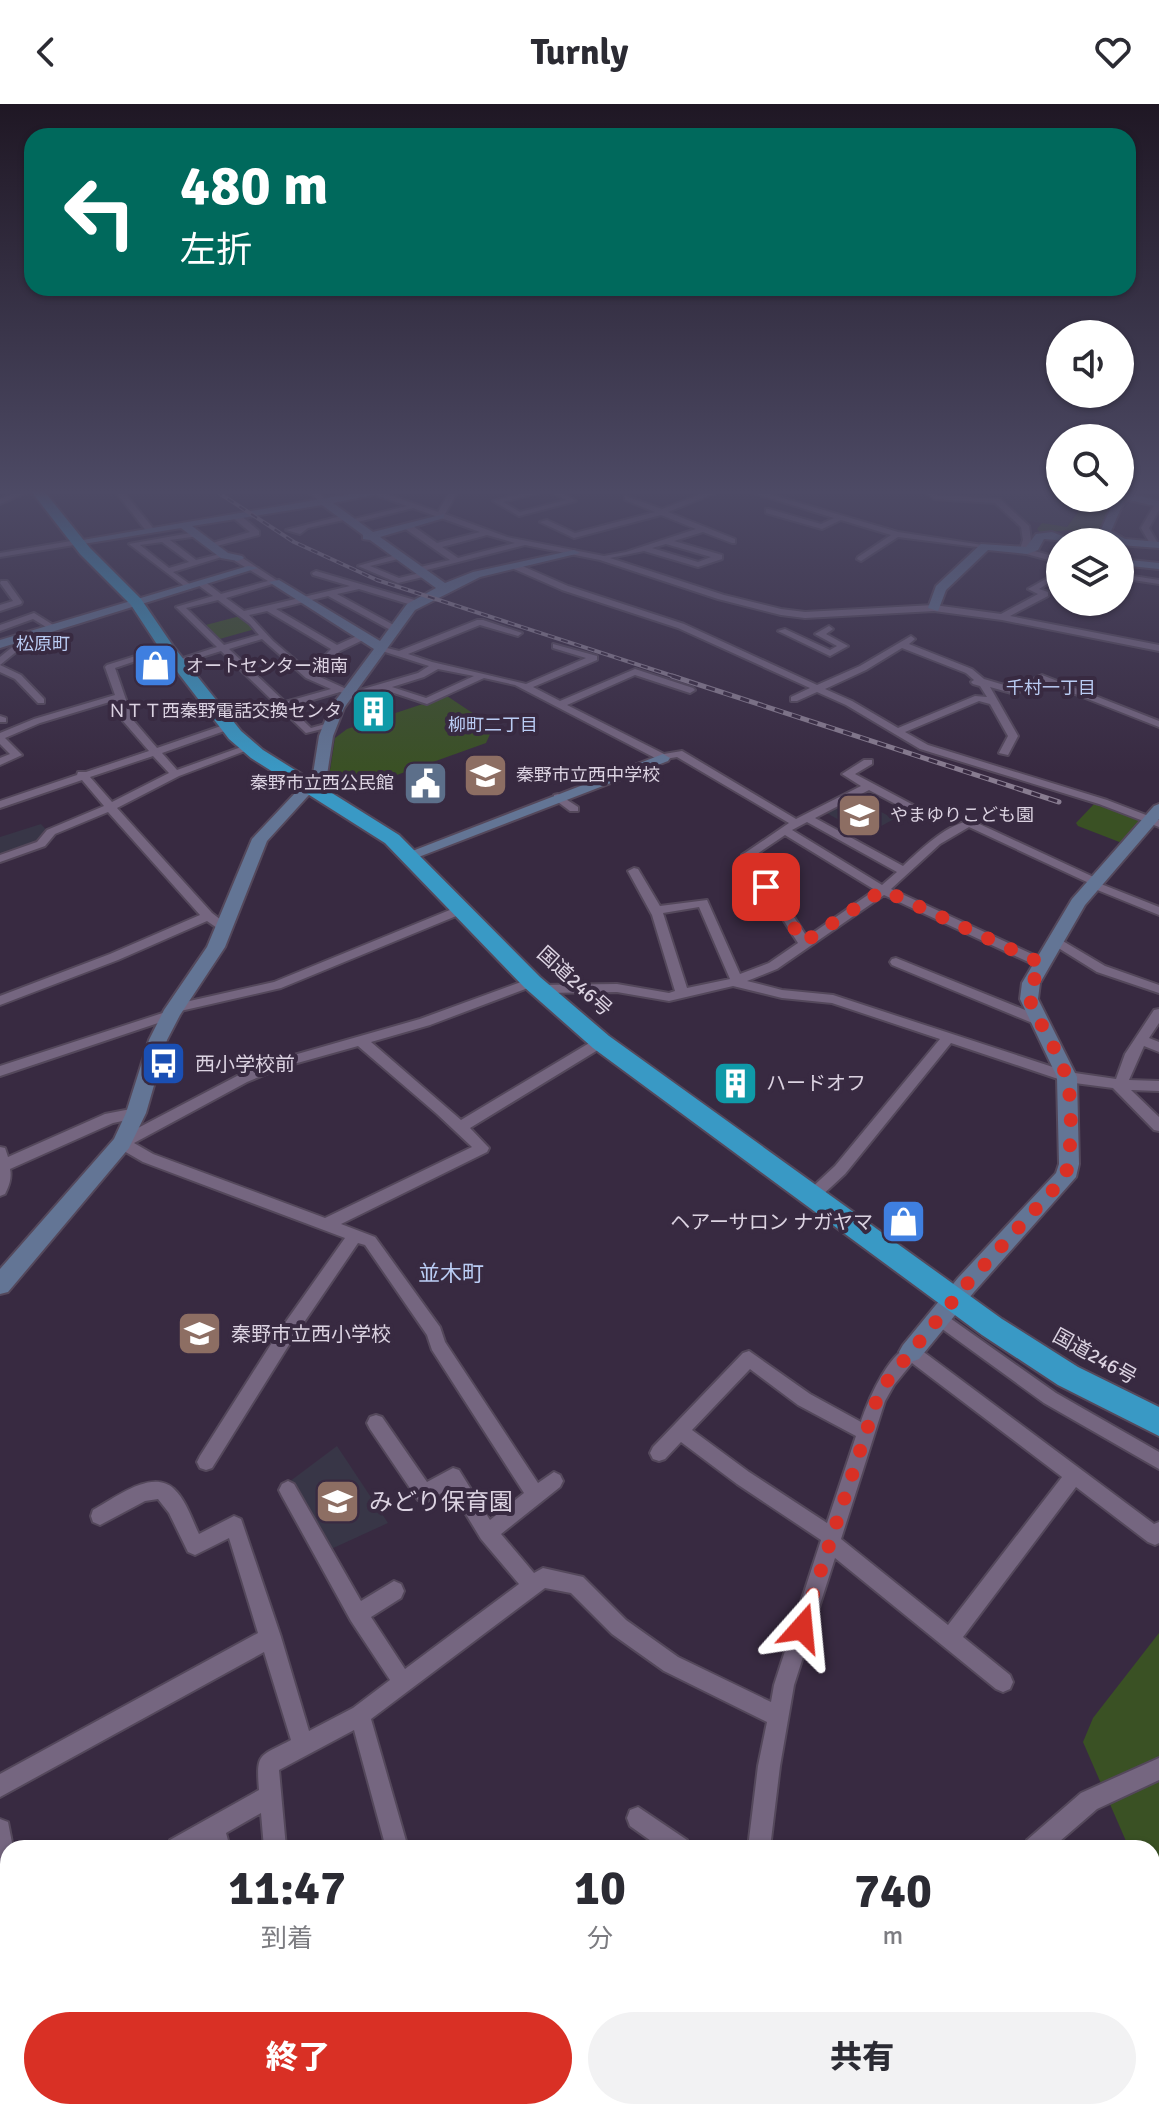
<!DOCTYPE html>
<html lang="ja">
<meta charset="utf-8">
<style>
:root{--surface:#fff;--page:#f2f2f3;--text:#2b2b33;--muted:#7c7c81;--accent:#d93025}
body{margin:0;font-family:Signika,"Noto Sans JP",sans-serif;background:var(--page);color:var(--text);height:100vh;display:flex;flex-direction:column;font-size:30px;white-space:nowrap}
*{box-sizing:border-box;margin:0}
p{font-size:26px;color:var(--muted)}
.icon{flex:none;width:44px;height:44px;fill:none;stroke:currentColor;stroke-width:2;stroke-linecap:round;stroke-linejoin:round}
.map{position:relative;flex:1;overflow:hidden}
.panel{position:absolute;left:0px;top:1736px;width:1160px;height:280px;display:flex;flex-direction:column;background:var(--surface);border-radius:24px 24px 0 0;box-shadow:0 2px 6px #0004}
.panel>*{flex:none}
.guide{position:absolute;left:24px;top:24px;width:1112px;height:168px;border-radius:24px;box-shadow:0 2px 6px #0004;background:#00695c;color:#fff;overflow:hidden}
.buttons{position:absolute;left:1046px;top:216px;display:grid;gap:16px}
.buttons a{display:grid;place-items:center;width:88px;height:88px;border-radius:50%;background:var(--surface);box-shadow:0 2px 6px #0004;font-size:40px}
.pin{position:absolute;display:grid;place-items:center;width:68px;height:68px;color:#fff;margin:-34px;border-radius:16px;box-shadow:0 4px 12px #0006}
.me{position:absolute;width:88px;margin:-44px;rotate:18deg;stroke-linejoin:round;filter:drop-shadow(0 0 6px #0008)}
.turn{display:flex;align-items:center;gap:28px;height:168px;padding:0 24px;font-size:36px}
.turn .icon{width:104px;height:104px;stroke-width:2.5}
.turn b{display:block;font-size:56px;line-height:68px}
.eta{display:flex;justify-content:space-evenly;align-items:center;height:136px;text-align:center}
.eta b{font-size:48px;font-weight:800;line-height:56px}
.primary-button{display:flex;gap:16px;margin-top:auto;padding:16px 24px}
.primary-button a{flex:1;height:92px;border-radius:48px;background:var(--accent);color:#fff;font-size:32px;font-weight:800;line-height:92px;text-align:center}
.primary-button a+a{background:var(--page);color:var(--text)}
header{display:flex;justify-content:space-between;align-items:center;height:104px;padding:0 24px;background:var(--surface);font-size:36px;font-weight:800}
.map>svg:first-child{display:block}
.education{fill:#383647}
.green{fill:#3a5124}
.lines{fill:none;stroke-linecap:round;stroke-linejoin:round}
.street-casing{stroke:#54485b;stroke-width:4}
.secondary-casing{stroke:#54485b;stroke-width:4}
.highway-casing{stroke:#54485b;stroke-width:4}
.street{fill:#756680;fill-rule:evenodd}
.secondary{fill:#637595;fill-rule:evenodd}
.highway{fill:#3999c5;fill-rule:evenodd}
.rail-far1-casing{stroke:#887c90;stroke-width:4}
.rail-casing{stroke:#887c90;stroke-width:5}
.rail-far1{stroke:#382a41;stroke-width:2;stroke-dasharray:7;stroke-linecap:butt}
.rail{stroke:#382a41;stroke-width:3;stroke-dasharray:9;stroke-linecap:butt}
.route{stroke:#d93025;stroke-width:14;stroke-dasharray:0 25.2}
.labels{text-anchor:middle;stroke-width:8;stroke-linejoin:round;paint-order:stroke}
.far-neighbourhood-label{font-size:18px;fill:#baccf4;stroke:#382a41}
.far-poi-label{font-size:18px;fill:#dbd2e1;stroke:#382a41;text-anchor:start}
.street-label{font-size:20px;fill:#dbd2e1;stroke:#382a41}
.poi-label{font-size:20px;fill:#dbd2e1;stroke:#382a41;text-anchor:start}
.neighbourhood-label{font-size:22px;fill:#baccf4;stroke:#382a41}
.near-poi-label{font-size:24px;fill:#dbd2e1;stroke:#382a41;text-anchor:start}
</style>
<header><svg class="icon" aria-label="back" viewBox="0 0 24 24"><path d="M15 5l-7 7 7 7"/></svg>Turnly<svg class="icon" aria-label="heart" viewBox="0 0 24 24"><path d="M12 20l-8-8c-3-5 5-10 8-4 3-6 11-1 8 4z"/></svg></header>
<div class="map">
<svg width="1159" height="2016" viewBox="0 0 1159 2016">
<rect width="100%" height="100%" fill="#382a41"/>
<!-- education -->
<g class="education">
<polygon points="933,387 1060,387 1060,394 1086,394 1066,423 1022,416 1011,407 1012,400 936,392"/>
<polygon points="854,693 894,715 865,731 825,708"/>
<polygon points="41,720 48,728 45,737 0,753 0,733"/>
<polygon points="337,1342 388,1419 329,1446 289,1378"/>
</g>
<!-- green -->
<g class="green">
<polygon points="1088,394 1119,394 1104,432 1069,426 1041,429 1037,425 1042,419 1067,423"/>
<polygon points="240,512 255,525 216,536 202,522"/>
<polygon points="447,592 483,616 478,619 491,628 486,639 366,682 345,685 328,679 335,634 347,625"/>
<polygon points="1094,700 1141,716 1122,739 1078,722 1076,719"/>
<polygon points="1159,1529 1159,1791 1152,1785 1152,1744 1129,1744 1083,1638 1093,1614"/>
</g>
<g class="lines">
<defs>
<g id="street">
<polygon points="20,387 30,387 0,400 0,395"/>
<polygon points="115,387 123,387 153,424 153,428 147,428"/>
<polygon points="308,387 316,387 329,398 322,400"/>
<path d="M378,387L438,408L450,387H458L445,410L507,433L604,452L626,448L696,425L661,411L574,434L540,418L547,416L575,429L655,408L625,396V392L662,405L709,387H720L668,408L735,435V439H732L703,428L674,437L722,451V455L698,463L644,447L610,454L724,491L781,505L805,508L934,501L1001,510L1038,490L1028,485L1060,467V472L1039,485L1048,488V492L1010,512L1159,541V547L1002,516L934,507L805,514L781,511L718,495L600,456L525,441L419,468H416V464L450,456L404,424V420H410L437,439L480,428L413,404L350,420V416L407,402L376,391ZM487,431L515,439L458,454L442,443ZM666,440L711,453L698,458L652,444Z"/>
<polygon points="530,387 544,387 503,398 520,408 566,396 550,387 559,387 576,397 519,412 493,397"/>
<polygon points="747,387 759,387 898,428 989,442 985,444 898,433 861,457 857,455 858,453 891,431 841,416 822,425 766,409 766,405 769,405 821,420 834,414"/>
<polygon points="925,387 933,387 936,391 1000,395 1029,422 1031,436 1027,445 1060,454 1060,459 1019,448 1023,436 1021,423 995,399 934,395"/>
<polygon points="1159,398 1159,406 1149,424 1159,441 1155,443 1152,443 1141,424 1155,400"/>
<polygon points="233,410 239,410 259,427 259,431 209,444 209,440 250,428 233,414"/>
<polygon points="345,411 349,413 348,415 308,424 300,430 286,426"/>
<path d="M196,428H199V432L170,436L196,456L224,449L228,451L173,468L191,481V485H188L129,440ZM162,438L189,458L169,464L140,441Z"/>
<polygon points="77,436 80,436 80,440 0,453 0,449"/>
<polygon points="399,450 402,450 402,454 370,462 399,474 424,468 428,470 427,472 398,479 358,462"/>
<path d="M235,453H241L279,478L226,494L244,507L350,482L313,471L312,469L316,467L418,497V501L415,502L359,485L337,490L399,524V528L396,529L328,492L276,505L337,541L359,531H365V535L340,547L320,567L311,569L353,588L418,569L429,562L379,546V542L399,547L477,516H483L522,529L518,532L480,521L408,550L432,558L526,580L586,554L553,544V540L597,552V556L533,583L560,597L635,565L693,584L695,586L690,589L635,571L567,601L664,650L682,647L796,715L861,682L842,670L864,656H872V660L855,670L932,711V715H924L869,686L815,714L903,762C919,747 951,716 973,717L1100,776L1101,780L1159,803V811L1090,783L1089,779L969,723L940,740L891,785L1045,856L1047,859L1045,862H1037L884,791L777,865L747,877L782,886L833,891L1068,968L1116,975L1125,950L1154,906L1159,905V919L1149,934L1159,938V948L1144,942L1129,976L1159,977V987L1131,986L1159,1013V1027L1154,1026L1113,984L1067,978L951,939L845,1070L817,1096H807L805,1092L807,1088L835,1062L940,935L832,899L782,894L733,882L669,897L617,888L539,889L533,885L539,881L617,880L669,889L675,887L652,811L628,767L634,764L638,765L660,802L707,796L740,870L769,859L798,839L742,751L789,719L677,653L659,656L515,581L484,574L427,600L382,585L343,597L338,594L346,590L340,588L289,603L311,624L329,619L334,622L306,629L221,547L176,561L171,558L217,543L176,503L213,492L198,481V477H204L221,490L268,477L235,457ZM218,496L250,520L259,531L224,541L186,504ZM267,507L331,545L314,563L306,565L273,537L249,511ZM262,535L306,574L331,585L285,598L229,545ZM438,565L474,572L426,594L392,583L424,573ZM807,718L897,768L882,781L792,726ZM785,731L875,786L807,833L754,752ZM699,803L730,875L687,884L663,809Z"/>
<path d="M514,461H520L568,482L684,520L817,581L860,562L911,532L915,535L909,540L972,565L984,575L1014,584L1042,571L1159,617V623L1042,577L1015,590L990,583L1018,632L1008,651L999,649L1008,632L990,600L979,597L905,628L928,641L1107,696L1159,716V723L1099,700L920,645L846,601L817,588L797,597H791V593L810,584L678,524L562,486L514,465ZM902,544L966,569L974,576L971,578L973,580L980,582L987,593L975,592L898,624L852,597L825,585L866,566Z"/>
<polygon points="1120,470 1159,476 1159,480 1120,474"/>
<polygon points="1,477 7,477 22,498 21,500 0,507 0,501 13,497 0,479"/>
<polygon points="34,509 58,524 51,526 33,515 0,527 0,521"/>
<polygon points="829,522 833,525 826,530 848,542 830,552 778,527 785,525 830,546 837,542 815,530"/>
<polygon points="31,528 38,530 0,561 0,553"/>
<path d="M164,543L171,545L115,564L133,616L157,644L224,621H230V625L162,649L177,666L244,642L253,644L179,672L117,704L212,809L230,823L228,826H220L207,817L118,856L0,901V892L110,850L200,811L108,708L55,730L45,742L0,758V751L37,738L47,726L104,702L82,676L0,704V697L77,671L78,668H86L149,647L123,617L116,596L40,619L5,634L22,651L0,661V654L10,650L0,640V629L34,615L115,591L105,563L107,561ZM153,652L169,669L112,698L90,673Z"/>
<polygon points="0,561 21,571 44,595 44,599 38,599 15,575 0,568"/>
<polygon points="0,612 6,614 6,618 0,618"/>
<polygon points="558,690 578,703 578,707 570,707 554,695 554,691"/>
<polygon points="462,801 466,802 466,808 281,884 176,908 176,913 0,972 0,962 172,906 172,901 274,878"/>
<polygon points="1056,833 1105,862 1159,881 1159,889 1097,868 1052,840 1050,837 1052,834"/>
<polygon points="896,854 1045,914 1047,917 1045,920 1035,920 892,861 890,858 892,855"/>
<path d="M532,874L538,878L536,881L430,921L371,938L461,1016L596,935H606L608,938L606,941L470,1024L489,1044L487,1048L341,1120L375,1133L440,1223L445,1238L538,1379L554,1368L560,1371L563,1377L560,1383L501,1430L534,1469L543,1464L583,1473L626,1516L678,1553L771,1598L774,1581L821,1436L737,1380L681,1338L665,1355L659,1357L653,1355L650,1349L653,1343L743,1249L749,1247L810,1290L861,1318C867,1299 893,1236 917,1243L1154,1420L1159,1418V1439L1155,1441L1148,1438L1076,1383L963,1533L1010,1571L1013,1578L1010,1585L1003,1588L996,1585L835,1454L794,1581L780,1662L770,1744H748L758,1662L767,1618L664,1567L612,1530L571,1489L545,1484L371,1615L408,1744H386L354,1626L279,1666L286,1744H264L261,1709L226,1729L230,1744H208L207,1740L200,1744H167L170,1736L259,1686C256,1648 259,1653 291,1636L264,1548L0,1693V1670L258,1529L229,1434L195,1451L188,1448L169,1409L158,1395L145,1397L100,1421L93,1418L91,1412L93,1406C114,1395 152,1364 174,1385C186,1396 192,1416 199,1430L234,1412L241,1415L281,1533L309,1627L353,1604L390,1576L351,1517L282,1392L279,1386L282,1380L288,1377L294,1380L361,1497L394,1477L401,1480L404,1487L401,1494L371,1513L405,1565L519,1480L481,1435L450,1384L424,1399L418,1396L370,1325L367,1319L370,1313L376,1311L382,1313L427,1378L453,1364L459,1366L490,1416L524,1389L432,1246L427,1231L365,1141L358,1139L292,1236L212,1364L206,1366L200,1364L197,1358L200,1352L280,1226L345,1134L143,1058L117,1043L115,1039L117,1035L237,972L273,957L420,915ZM358,942L437,1010L472,1043L325,1114L153,1050L134,1039L247,978L283,963ZM912,1259L1062,1373L948,1521L841,1435L885,1297L894,1281ZM750,1265L798,1301L856,1332L827,1419L749,1368L692,1326Z"/>
<path d="M136,1004L141,1005L143,1009L141,1013L113,1019L10,1065C12,1074 9,1082 5,1090L0,1092V1043L5,1044L8,1053L105,1010Z"/>
<polygon points="940,1207 1056,1289 1159,1348 1159,1365 1044,1299 934,1219 932,1214 934,1209"/>
<polygon points="1159,1654 1159,1676 1097,1705 1052,1744 1024,1744 1027,1736 1081,1689"/>
<polygon points="638,1703 687,1736 690,1744 661,1744 630,1722 627,1714 630,1706"/>
<polygon points="0,1715 8,1718 13,1744 8,1744 8,1815 0,1812"/>
<polygon points="8,1830 8,1856 0,1860 0,1834"/>
<polygon points="357,2008 381,2008 383,2016 357,2016"/>
<polygon points="714,2008 738,2008 739,2016 713,2016"/>
<polygon points="786,2008 816,2008 813,2016 782,2016"/>
</g>
<g id="secondary">
<polygon points="368,387 392,387 333,399 373,428 444,410 444,414 380,433 445,479 473,468 574,446 580,449 480,473 415,506 344,604 333,632 327,671 267,737 225,843 180,911 167,936 146,1009 129,1044 8,1188 0,1190 0,1165 114,1035 126,1009 149,936 164,906 207,843 252,735 313,670 319,632 330,604 374,545 269,478 279,476 380,537 407,500 436,484 370,436 363,435 363,431 322,401 192,422 228,449 242,452 244,454 238,457 221,454 181,424 77,441 71,438"/>
<polygon points="1120,387 1159,397 1159,403 1125,395 1111,427 1125,435 1159,438 1159,444 1120,441 1100,428 1115,394 1120,394"/>
<polygon points="1052,428 1078,438 1044,435 1038,446 1027,450 988,446 946,486 938,507 928,504 936,482 981,440 1026,443 1036,430"/>
<polygon points="1120,455 1159,459 1159,465 1120,461"/>
<polygon points="248,462 258,464 0,544 0,536"/>
<polygon points="663,650 670,654 668,657 416,754 404,754 402,751"/>
<polygon points="1159,700 1159,715 1085,801 1040,879 1038,895 1077,973 1079,1060 1076,1073 974,1188 919,1255 911,1258 903,1255 899,1248 903,1241 958,1174 1056,1069 1059,1060 1057,973 1020,895 1022,879 1072,795 1154,702"/>
</g>
<polygon id="highway" points="31,387 44,387 90,444 141,495 173,542 241,627 263,646 399,731 540,873 609,932 1002,1215 1078,1263 1159,1303 1159,1332 1058,1281 982,1231 593,944 524,883 385,739 251,654 229,635 162,548 131,501 80,450"/>
</defs>
<!-- street casing -->
<use href="#street" class="street-casing"/>
<!-- secondary casing -->
<use href="#secondary" class="secondary-casing"/>
<!-- highway casing -->
<use href="#highway" class="highway-casing"/>
<!-- street -->
<use href="#street" class="street"/>
<!-- secondary -->
<use href="#secondary" class="secondary"/>
<!-- highway -->
<use href="#highway" class="highway"/>
<defs>
<polyline id="rail-far1" points="216,387 294,438 377,476 679,574"/>
<polyline id="rail" points="672,572 1059,698"/>
</defs>
<!-- rail-far1 casing -->
<use href="#rail-far1" class="rail-far1-casing"/>
<!-- rail casing -->
<use href="#rail" class="rail-casing"/>
<!-- rail-far1 -->
<use href="#rail-far1" class="rail-far1"/>
<!-- rail -->
<use href="#rail" class="rail"/>
</g>
<!-- sky -->
<linearGradient id="sky" x2="0" y2="1"><stop stop-color="#1f1724"/><stop offset="0.58" stop-color="#4d4a65"/><stop offset="1" stop-color="#4d4a65" stop-opacity="0"/></linearGradient>
<rect width="1159" height="669" fill="url(#sky)"/>
<g class="lines">
<!-- route -->
<path class="route" d="M766,783L804,838L883,786L1041,859L1028,891C1038,919 1057,944 1066,972C1073,994 1072,1051 1065,1073L966,1181L888,1276L877,1295L802,1524"/>
</g>
<!-- icons -->
<defs>
<symbol id="shop-square" viewBox="-11 -11 22 22"><rect x="-9" y="-9" width="18" height="18" rx="4" fill="#3f7fe0" stroke="#382a41"/><path d="M-5-2.5h2.3a2.7 3.5 0 0 1 5.4 0H5L5.5 6h-11ZM-1.5-2.5h3a1.5 2.3 0 0 0-3 0Z" fill="#fff"/></symbol>
<symbol id="building-square" viewBox="-11 -11 22 22"><rect x="-9" y="-9" width="18" height="18" rx="4" fill="#0f9aa8" stroke="#382a41"/><path d="M-4-6H4V6H1V3H-1V6H-4ZM-2.5-4.3h1.7v1.8h-1.7ZM.8-4.3h1.7v1.8H.8ZM-2.5-1h1.7V.8h-1.7ZM.8-1h1.7V.8H.8Z" fill="#fff"/></symbol>
<symbol id="school-square" viewBox="-11 -11 22 22"><rect x="-9" y="-9" width="18" height="18" rx="4" fill="#8d6e63" stroke="#382a41"/><path d="M0-5L7-2L0 1L-7-2ZM-4 1L0 2.5L4 1V4Q0 6-4 4Z" fill="#fff"/></symbol>
<symbol id="civic-square" viewBox="-11 -11 22 22"><rect x="-9" y="-9" width="18" height="18" rx="4" fill="#5c6f8a" stroke="#382a41"/><path d="M-.6-6.5H3V-4.5H.6V-3L4-1V1h2V6H-6V1h2V-1L-.6-3ZM-1.2 2.5V6h2.4V2.5Z" fill="#fff"/></symbol>
<symbol id="bus-square" viewBox="-11 -11 22 22"><rect x="-9" y="-9" width="18" height="18" rx="4" fill="#1a4fb4" stroke="#382a41"/><path d="M-5-6H5V4H4V6H2V4H-2V6H-4V4H-5ZM-3.5-4V0h7V-4ZM-3.5 1.2v1.5H-2V1.2ZM2 1.2v1.5H3.5V1.2Z" fill="#fff"/></symbol>
</defs>
<g fill-rule="evenodd">
<use href="#shop-square" x="130" y="536" width="51" height="51"/>
<use href="#building-square" x="348" y="582" width="51" height="51"/>
<use href="#school-square" x="460" y="646" width="51" height="51"/>
<use href="#civic-square" x="400" y="654" width="51" height="51"/>
<use href="#school-square" x="834" y="686" width="51" height="51"/>
<use href="#bus-square" x="138" y="934" width="51" height="51"/>
<use href="#building-square" x="710" y="954" width="51" height="51"/>
<use href="#shop-square" x="878" y="1092" width="51" height="51"/>
<use href="#school-square" x="174" y="1204" width="51" height="51"/>
<use href="#school-square" x="312" y="1372" width="51" height="51"/>
</g>
<g class="labels">
<!-- far-neighbourhood labels -->
<g class="far-neighbourhood-label">
<text x="43" y="546">松原町</text>
<text x="1051" y="590">千村一丁目</text>
<text x="493" y="627">柳町二丁目</text>
</g>
<!-- far-poi labels -->
<g class="far-poi-label">
<text x="186" y="568">オートセンター湘南</text>
<text x="342" y="613" text-anchor="end">ＮＴＴ西秦野電話交換センタ</text>
<text x="516" y="677">秦野市立西中学校</text>
<text x="394" y="685" text-anchor="end">秦野市立西公民館</text>
<text x="890" y="717">やまゆりこども園</text>
</g>
<!-- street labels -->
<g class="street-label">
<text transform="translate(575 877) rotate(42)" y="7">国道246号</text>
<text transform="translate(1095 1252) rotate(29)" y="7">国道246号</text>
</g>
<!-- poi labels -->
<g class="poi-label">
<text x="195" y="967">西小学校前</text>
<text x="766" y="986">ハードオフ</text>
<text x="873" y="1125" text-anchor="end">ヘアーサロン ナガヤマ</text>
<text x="231" y="1237">秦野市立西小学校</text>
</g>
<!-- neighbourhood labels -->
<g class="neighbourhood-label">
<text x="451" y="1177">並木町</text>
</g>
<!-- near-poi labels -->
<g class="near-poi-label">
<text x="369" y="1406">みどり保育園</text>
</g>
</g>
</svg>
<div class="buttons">
<a><svg class="icon" aria-label="sound" viewBox="0 0 24 24"><path d="M4 9h4l5-4v14l-5-4H4zM17 9q2 3 0 6"/></svg></a>
<a><svg class="icon" aria-label="search" viewBox="0 0 24 24"><circle cx="10" cy="10" r="6"/><path d="M15 15l6 6"/></svg></a>
<a><svg class="icon" aria-label="layers" viewBox="0 0 24 24"><path d="M12 4l9 5-9 5-9-5zM3 14l9 5 9-5"/></svg></a>
</div>
<div class="pin" style="left:766px;top:783px;background:#d93025"><svg class="icon" aria-label="arrive" viewBox="0 0 24 24"><path d="M6 21V4h12l-3 4 3 4H6"/></svg></div>
<svg class="me" style="left:802px;top:1524px" viewBox="-20 -20 40 40"><path d="M0-17L14 15 0 8-14 15z" fill="#d93025" stroke="#fff" stroke-width="4"/></svg>
<div class="guide">
<div class="turn"><svg class="icon" aria-label="left" viewBox="0 0 24 24"><path d="M17 20v-9H6M10 6l-5 5 5 5"/></svg><div><b>480 m</b>左折</div></div>
</div>
<section class="panel">
<div class="eta">
<div><b>11:47</b><p>到着</p></div>
<div><b>10</b><p>分</p></div>
<div><b>740</b><p>m</p></div>
</div>
<div class="primary-button"><a>終了</a><a>共有</a></div>
</section>
</div>
